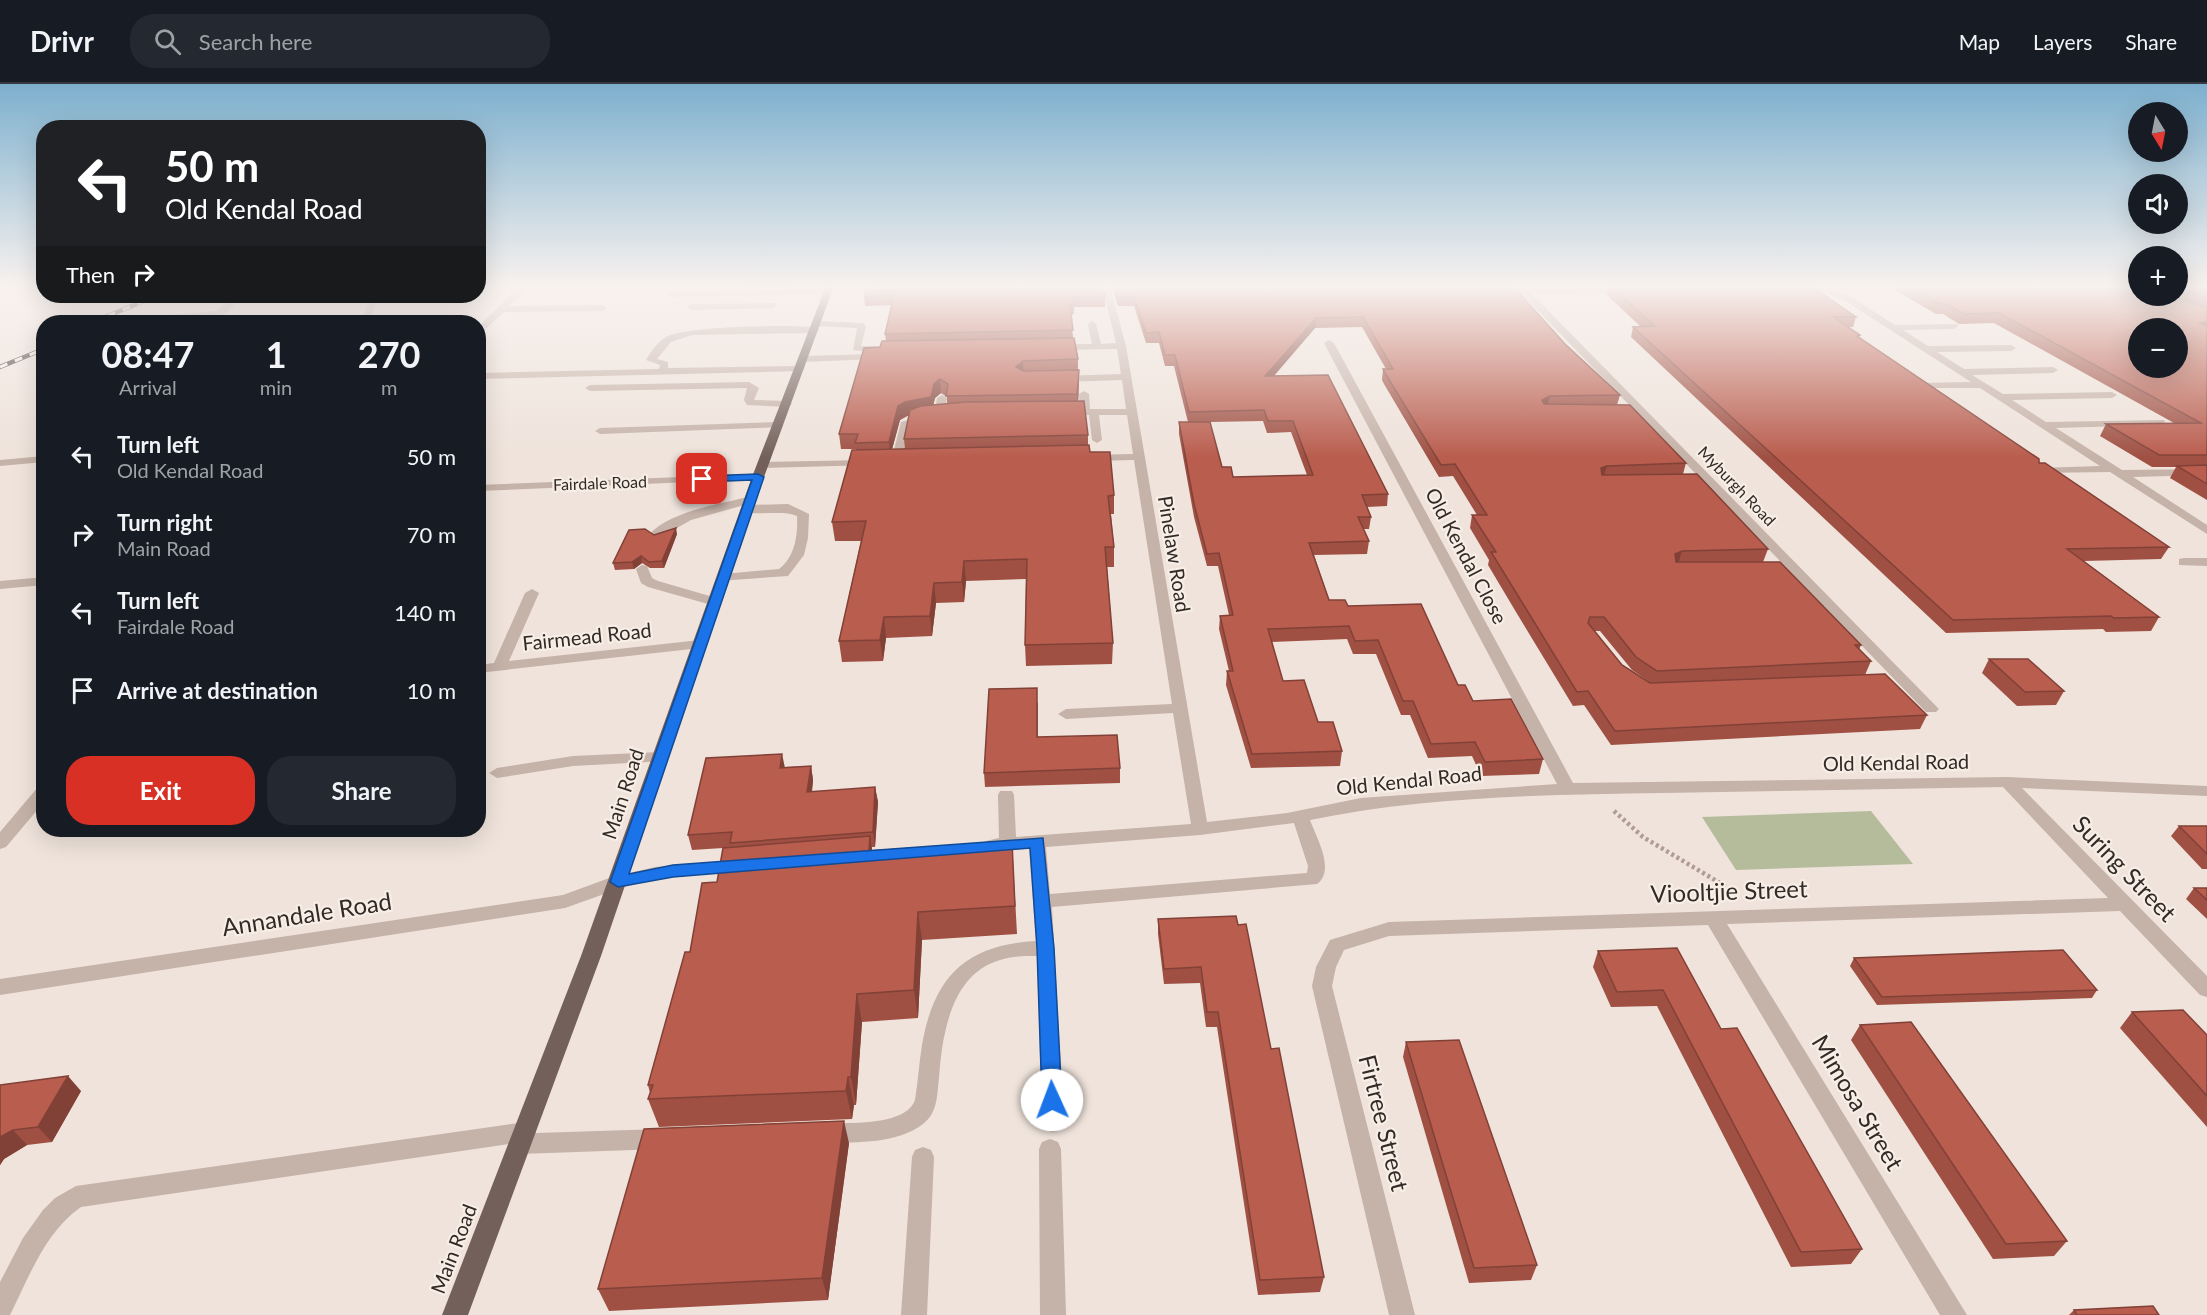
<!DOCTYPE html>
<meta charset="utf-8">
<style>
:root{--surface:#171b24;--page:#242831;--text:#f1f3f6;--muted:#9ea1a6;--line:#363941;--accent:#d93025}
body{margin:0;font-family:Lato,sans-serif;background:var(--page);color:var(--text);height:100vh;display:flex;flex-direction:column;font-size:22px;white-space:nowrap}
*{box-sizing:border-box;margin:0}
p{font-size:20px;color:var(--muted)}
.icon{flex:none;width:33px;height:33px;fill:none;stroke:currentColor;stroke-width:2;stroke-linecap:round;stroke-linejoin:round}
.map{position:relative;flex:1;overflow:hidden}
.panel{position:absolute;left:36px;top:231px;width:450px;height:522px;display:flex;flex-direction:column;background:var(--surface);border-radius:24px;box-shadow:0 6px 24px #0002}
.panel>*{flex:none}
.banner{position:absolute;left:36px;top:36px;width:450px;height:183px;border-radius:24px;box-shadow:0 6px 24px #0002;background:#202124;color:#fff;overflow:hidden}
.needle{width:39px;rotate:170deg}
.fabs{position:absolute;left:2128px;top:18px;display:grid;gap:12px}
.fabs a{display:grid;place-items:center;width:60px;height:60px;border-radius:50%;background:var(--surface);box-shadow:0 6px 24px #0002;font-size:30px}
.pin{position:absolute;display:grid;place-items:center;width:51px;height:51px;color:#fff;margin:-26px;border-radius:12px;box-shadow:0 3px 9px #0006}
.me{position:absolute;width:66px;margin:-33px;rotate:358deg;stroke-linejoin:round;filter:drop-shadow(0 0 4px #0008)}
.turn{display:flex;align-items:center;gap:21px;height:126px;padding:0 30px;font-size:27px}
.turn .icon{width:78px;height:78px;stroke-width:2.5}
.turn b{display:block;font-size:42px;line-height:51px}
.then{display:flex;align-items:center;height:57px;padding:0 30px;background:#0003;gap:12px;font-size:22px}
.eta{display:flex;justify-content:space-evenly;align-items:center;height:102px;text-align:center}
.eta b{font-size:36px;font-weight:700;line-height:42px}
.action{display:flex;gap:12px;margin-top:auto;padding:12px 30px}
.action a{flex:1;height:69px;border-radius:24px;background:var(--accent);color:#fff;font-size:24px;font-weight:700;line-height:69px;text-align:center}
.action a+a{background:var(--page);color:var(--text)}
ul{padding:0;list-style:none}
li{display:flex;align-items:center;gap:18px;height:78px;padding:0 30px}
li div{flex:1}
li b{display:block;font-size:22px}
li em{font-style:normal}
header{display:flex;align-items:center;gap:36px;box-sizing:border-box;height:84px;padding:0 30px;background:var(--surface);border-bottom:2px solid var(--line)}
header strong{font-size:28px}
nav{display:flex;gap:33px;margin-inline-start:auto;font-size:21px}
.search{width:420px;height:54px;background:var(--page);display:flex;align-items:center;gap:15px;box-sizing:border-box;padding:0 21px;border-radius:24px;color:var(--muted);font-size:22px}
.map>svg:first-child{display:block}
.green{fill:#b5bc9c}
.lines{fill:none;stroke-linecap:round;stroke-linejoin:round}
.path{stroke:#b19c93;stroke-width:4.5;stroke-dasharray:3 3;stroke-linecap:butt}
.minor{fill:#c5b2a8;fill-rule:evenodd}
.major{fill:#73605a;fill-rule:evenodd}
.rail-casing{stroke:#332a27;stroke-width:4.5}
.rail{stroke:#f7eee6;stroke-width:3;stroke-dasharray:8;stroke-linecap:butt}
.wall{fill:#9f5043;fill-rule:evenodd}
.shaded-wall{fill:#824137}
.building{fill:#b95d4e;stroke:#824137;stroke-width:1.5;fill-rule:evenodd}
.route{fill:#1a73e8;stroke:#114b97;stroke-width:1.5}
.labels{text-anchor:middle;stroke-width:4.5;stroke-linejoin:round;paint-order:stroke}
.far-street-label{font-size:16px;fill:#332a27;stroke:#f7eee6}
.street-label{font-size:20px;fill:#332a27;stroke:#f7eee6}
.near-street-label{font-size:24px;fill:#332a27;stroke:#f7eee6}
</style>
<header>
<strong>Drivr</strong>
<div class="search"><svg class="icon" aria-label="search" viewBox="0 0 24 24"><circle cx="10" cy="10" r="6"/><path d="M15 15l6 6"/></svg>Search here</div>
<nav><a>Map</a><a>Layers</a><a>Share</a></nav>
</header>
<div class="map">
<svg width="2207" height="1231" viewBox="0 0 2207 1231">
<rect width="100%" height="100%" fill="#efe3db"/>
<!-- green -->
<polygon class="green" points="1871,727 1913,780 1736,786 1702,733"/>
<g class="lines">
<!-- path -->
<polyline class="path" points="1614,727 1643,753 1735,808"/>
<!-- minor -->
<g class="minor">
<polygon points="520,202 529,202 509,222 603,221 607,224 603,227 504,228 478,252 478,243"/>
<path d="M1102,202H1110L1126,262L1207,738L1287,729L1361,714L1557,700L1324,259L1329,256L1334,259L1573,699L2007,693L2207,702V712L2022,704L2207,892V913L2200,911L2120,827L1727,840L1967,1231H1940L1708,841L1389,852L1344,866L1336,883L1332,902L1415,1231H1389L1312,902L1316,883L1330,856L1389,838L2108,814L2003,703C1889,705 1776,707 1662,709C1545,711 1425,712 1310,736C1316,753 1336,786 1317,800L1052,823L1064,1038L1061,1045L1053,1048L1045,1045L1042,1038L1037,872C1025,872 1012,872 1000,876C951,890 942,951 939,994C937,1010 938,1029 923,1040C897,1060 858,1058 826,1059L818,1056L815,1049L818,1042L826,1039C849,1039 906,1042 915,1016C918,998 919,979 922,961C934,892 966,861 1036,857L1029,764L992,767L986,765L983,761L986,757L999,754L998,711L1000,707H1012L1014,711L1016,753L1191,740L1173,629L1066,635L1058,630L1066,625L1172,620L1134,376L1090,377L1084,374L1090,371L1133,370L1127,331H1099L1102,356L1097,359L1092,356L1089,331H1065L1060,328L1065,325H1080L1079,310L1084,307L1089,310L1090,325H1126L1122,296L1060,298L1055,295L1060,292L1121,290L1117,265L1055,266L1050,263L1055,260H1092L1088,240L1092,237L1096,240L1101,260L1116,259ZM1294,739L1308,782L1307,789L1050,810L1046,763L1200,751Z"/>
<polygon points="1520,202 1526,204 1629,204 1630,206 1626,208 1531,209 1936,622 1939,625 1936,628 1926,628 1518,206"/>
<polygon points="1791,202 1828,204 1853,214 1895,241 1957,240 1958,242 1954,245 1903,246 1928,262 2011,261 2016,264 2011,267 1937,268 1964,285 2053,283 2058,286 2053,289 1972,291 2003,310 2112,308 2117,311 2112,314 2012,316 2046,338 2164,336 2165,338 2160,341 2056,344 2122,386 2207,385 2207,391 2133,393 2207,441 2207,450 2110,388 2035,389 2035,385 2039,384 2100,382 1980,304 1915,304 1915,300 1918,299 1971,298 1847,218 1824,208 1794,205"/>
<polygon points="828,205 831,206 831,210 672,213 668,210 672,207"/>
<polygon points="249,212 269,212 236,218 227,229 221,231 169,237 165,234 169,231 217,227 230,214"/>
<polygon points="370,212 378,212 370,238 362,238"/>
<polygon points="776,219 777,221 773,224 691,226 687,223 691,220"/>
<polygon points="817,237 863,239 866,243 861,262 884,263 889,266 884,269 853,266 857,244 814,242 813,240"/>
<path d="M818,244L819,246L815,249L692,251L671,258L657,275L668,278V284L803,282L805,284L800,287L478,295V289L659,285L660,281L646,276C652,266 658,257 668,252C689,242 794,240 818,244Z"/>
<polygon points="872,270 875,271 875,275 804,278 799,275 804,272"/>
<polygon points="749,298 759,304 754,316 787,317 792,320 787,323 747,321 744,316 747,304 590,307 585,304 590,301"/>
<polygon points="942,311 947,314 944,331 939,334 934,331 937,314"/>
<polygon points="927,330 931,331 931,335 911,340 903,378 901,380 893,380 891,378 901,338"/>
<polygon points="779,338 783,339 783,343 600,350 595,347 600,344"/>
<polygon points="44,372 44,378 0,382 0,376"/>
<polygon points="868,376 872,377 872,381 763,384 757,381 763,378"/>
<polygon points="758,390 764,393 762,395 478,407 478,401"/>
<path d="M751,412L755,414V418L691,436L659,454L655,455L649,451C669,427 722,420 751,412Z"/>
<path d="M788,420L809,430L808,454L804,471L788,492L718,497L716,494L723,490L779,485C795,473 798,451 797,432C781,425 752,434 741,425L747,421Z"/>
<polygon points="2184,474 2207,474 2207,482 2179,481 2179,475"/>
<polygon points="642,481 647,482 652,494 658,497 720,515 722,518 715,522 648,503 641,499 636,485"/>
<polygon points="44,493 44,501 0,505 0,497"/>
<polygon points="532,505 539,509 509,577 700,556 707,560 700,564 478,589 478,581 494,579 525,509"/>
<polygon points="660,668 666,669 668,673 666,677 573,682 497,694 489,689 497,684 573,672"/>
<polygon points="44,702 44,718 6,763 0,765 0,748 38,703"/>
<polygon points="738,776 744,778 747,782 744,786 655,795 621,804 565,824 0,911 0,895 563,811 612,793 655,783"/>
<path d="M526,1038L534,1041L536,1049L661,1045L669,1048L672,1055L669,1062L661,1065L520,1070L512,1067L509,1060L81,1123C45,1148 29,1193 10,1231H0V1198L23,1154L43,1126L55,1114L76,1102Z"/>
<polygon points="1050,1055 1058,1058 1061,1065 1066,1231 1040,1231 1039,1065 1042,1058"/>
<polygon points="923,1063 931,1066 934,1073 927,1231 901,1231 912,1073 915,1066"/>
</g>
<!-- major -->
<polygon class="major" points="826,202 834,202 764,393 601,872 468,1231 442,1231 581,872 752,393"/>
<defs>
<g id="rail">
<polyline points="93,238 156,212"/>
<polyline points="0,283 44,265"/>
</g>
</defs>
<!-- rail casing -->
<use href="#rail" class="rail-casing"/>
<!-- rail -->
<use href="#rail" class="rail"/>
</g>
<!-- wall -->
<g class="wall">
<polygon points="740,202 793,202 792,204 741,204"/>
<path d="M867,202L1105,213V223H1074V230L1071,231L1073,254L1078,275V286H1079L1078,317L1088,351V361L1090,368L1114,411V430H1111L1114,463V483H1107L1113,559L1112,580L1026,582L1025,561L1026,495L966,497L964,518L936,519L932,552L886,554L883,577L842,578L839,557L861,457H835L832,438L856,366V365H841L839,350L880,263L886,257L885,250L892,221L865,222L864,212ZM941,309L947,313V320L933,321L935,314ZM909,331L904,355L905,365H892L900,336Z"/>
<path d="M1112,202H1513L1565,260L1620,311L1617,321L1686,379L1683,390L1768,465L1763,478L1861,561L1859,566L1871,577L1865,591L1927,631L1920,645L1611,661L1584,621L1573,622L1516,528L1488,481L1489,476L1470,444L1472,431H1477L1453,392L1439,393L1384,300L1382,296L1383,285H1386L1362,243L1315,244L1274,292L1388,410L1387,422L1367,423L1371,433L1369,445H1363L1369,457L1367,470L1314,471L1329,516L1348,522L1458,601L1473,617L1543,675L1539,690L1481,692L1472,672L1428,674L1410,631H1401L1376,570H1353L1347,555L1272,558L1283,597L1342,667L1340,682L1251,684L1226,601L1227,587H1229L1219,545L1220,532L1229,531L1218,482H1207L1194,433L1179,350V338H1188L1174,282H1165L1159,259H1146L1134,222H1118ZM1263,337L1267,349L1291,348L1307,391L1233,393L1222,383L1210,338ZM1594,547H1600L1632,586L1651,599L1622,581Z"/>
<polygon points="1608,202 1811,202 1856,233 1853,243 1848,243 1860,251 1859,253 2039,379 2169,463 2161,475 2084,477 2159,533 2151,547 2106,548 2103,545 1946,549 1631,253 1633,243 1641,243 1606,210"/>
<polygon points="1888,202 2139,202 2139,212 2178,212 2178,202 2207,202 2207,416 2170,394 2176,383 2152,383 2100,352 2106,340 2174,339 1994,239 1959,240 1943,230 1936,230"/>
<polygon points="677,450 664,484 650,484 642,479 634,485 615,486 613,479 654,451"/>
<polygon points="1989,575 2064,607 2056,621 2017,622 1982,589"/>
<polygon points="1038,618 1038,653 1120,684 1120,699 985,703 984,689"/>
<polygon points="811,682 813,696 812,708 875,703 878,718 875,763 872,763 872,767 1012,758 1017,850 922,856 918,934 862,938 856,1021 854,1021 852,1035 659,1043 648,1015 650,1009 648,1001 690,868 717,798 723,764 692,766 688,751 785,683"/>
<polygon points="2179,742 2207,742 2207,785 2202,785 2171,752"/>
<polygon points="2194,804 2207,804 2207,835 2186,815"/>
<polygon points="1158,835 1271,965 1324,1193 1320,1208 1258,1211 1217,943 1206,943 1200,899 1164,900 1158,850"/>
<polygon points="1677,864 1721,945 1862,1165 1851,1180 1791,1183 1657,922 1611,923 1593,883 1598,867"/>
<polygon points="1854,874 2097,906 2092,914 1877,921 1850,882"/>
<polygon points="2132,928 2207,951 2207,1043 2120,944"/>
<polygon points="1860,941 2067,1157 2054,1172 1993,1175 1851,956"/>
<polygon points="1406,958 1537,1181 1531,1196 1469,1199 1403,973"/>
<polygon points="0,1001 81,1007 52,1058 27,1061 4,1075 0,1081"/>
<polygon points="849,1059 828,1216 609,1227 598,1205"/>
<polygon points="2074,1226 2159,1231 2069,1231"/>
</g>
<!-- shaded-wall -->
<g class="shaded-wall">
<polygon points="1316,234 1315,244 1264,303 1265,292"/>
<polygon points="2207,238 2207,248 2199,239"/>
<polygon points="1023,277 1024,291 1016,283"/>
<polygon points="1079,286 1079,300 1078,324 1077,310"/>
<polygon points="940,295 941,309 935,314 932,327 907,332 900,336 890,373 889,358 898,322"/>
<polygon points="1550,312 1547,323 1540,327 1542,316"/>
<polygon points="1607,382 1603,394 1598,396 1601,384"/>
<polygon points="676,444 677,450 664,484 662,477"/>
<polygon points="1682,467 1678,480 1671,482 1675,470"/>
<polygon points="641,472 642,479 634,485 632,478"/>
<polygon points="964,477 966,497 964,518 962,498"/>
<polygon points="934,499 936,519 932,552 930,532"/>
<polygon points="884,533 886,554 883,577 880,556"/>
<polygon points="782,670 785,684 780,684"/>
<polygon points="811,682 813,696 810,723 807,708"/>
<polygon points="875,703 878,718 875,763 873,748"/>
<polygon points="870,752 874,780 869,767"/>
<polygon points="918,828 922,856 918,934 914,906"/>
<polygon points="857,910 862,938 856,1021 851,993"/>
<polygon points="68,992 81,1007 52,1058 38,1043"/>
<polygon points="848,993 854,1021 852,1035 846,1007"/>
<polygon points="844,1037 849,1059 828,1216 822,1194"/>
<polygon points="13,1046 27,1061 4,1075 0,1081 0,1053"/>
</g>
<!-- building -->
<g class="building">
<polygon points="867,202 1102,202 1105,213 1073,213 1074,221 1070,221 1073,246 885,250 894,211 864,212"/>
<polygon points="1115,202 1513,202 1565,260 1620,311 1550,312 1542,316 1544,320 1630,321 1686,379 1607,382 1601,384 1602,391 1697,390 1768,465 1682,467 1675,470 1676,478 1780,478 1861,561 1855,561 1871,577 1657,587 1636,573 1604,533 1590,533 1588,539 1622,581 1650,599 1885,590 1927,631 1615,647 1588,607 1577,608 1520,515 1491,468 1496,468 1472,431 1487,431 1455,380 1441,381 1385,289 1383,285 1393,285 1363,233 1316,234 1265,292 1328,291 1388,410 1362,411 1371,433 1358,433 1369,457 1309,459 1329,516 1345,516 1348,522 1421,520 1458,601 1465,601 1473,617 1511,615 1543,675 1485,678 1475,658 1431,660 1413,617 1403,617 1378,556 1355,557 1349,542 1268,545 1283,597 1304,596 1318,638 1333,638 1342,667 1252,670 1227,587 1233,587 1220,532 1233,531 1219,469 1207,470 1194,420 1179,338 1210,338 1222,383 1231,383 1233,393 1313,391 1293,337 1268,337 1264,326 1189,328 1175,271 1165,271 1159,248 1146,249 1134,212 1118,213"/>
<polygon points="1610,202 1811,202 1856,233 1833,233 1860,251 1857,252 2039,375 2039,379 2045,379 2169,463 2067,465 2159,533 2114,534 2111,532 1953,536 1633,243 1655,242"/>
<path d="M1908,202H2139V212H2172L2207,224V238L2199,239L2207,242V371H2159L2106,340L2201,339L1999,229L1964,230L1947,220H1940ZM2139,244H2178V284H2139Z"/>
<polygon points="2178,202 2207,202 2207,214 2178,205"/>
<polygon points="1074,254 1078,275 1023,277 1016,283 1023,287 1079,286 1077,310 946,312 948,300 940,295 934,300 931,313 905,318 898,322 889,358 855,359 858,350 839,350 864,264 880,263 882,257"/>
<polygon points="1084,317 1088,351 904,355 910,326 921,322 966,318"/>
<polygon points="1089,361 1090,368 1110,368 1114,411 1108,412 1114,463 1105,463 1113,559 1025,561 1027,475 964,477 962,498 934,499 930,532 884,533 880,556 839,557 866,437 832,438 852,366"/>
<polygon points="2207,381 2207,400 2177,382"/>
<polygon points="676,444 662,477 649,478 641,472 632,478 613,479 629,446 645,445 654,451"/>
<polygon points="1989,575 2028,575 2064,607 2025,608"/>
<polygon points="1037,604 1037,653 1117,651 1120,684 984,689 989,605"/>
<polygon points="782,670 780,684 811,682 807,708 875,703 873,748 730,759 732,748 688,751 706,674"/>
<polygon points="2179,742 2207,742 2207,770"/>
<polygon points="870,752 869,767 1012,758 1015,822 918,828 914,906 857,910 851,993 848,993 846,1007 648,1015 653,1001 648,1001 685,868 690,868 702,799 717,798 723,764"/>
<polygon points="2194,804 2207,804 2207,816"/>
<polygon points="1236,832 1238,841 1246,840 1271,965 1279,964 1324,1193 1260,1196 1218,928 1207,928 1201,883 1164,885 1158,835"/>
<polygon points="1677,864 1721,945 1737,944 1862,1165 1801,1168 1663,906 1617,908 1598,867"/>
<polygon points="2063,866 2097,906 1882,913 1854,874"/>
<polygon points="2183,926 2207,951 2207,1012 2132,928"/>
<polygon points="1911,938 2067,1157 2006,1160 1860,941"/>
<polygon points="1459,956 1537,1181 1474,1184 1406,958"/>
<polygon points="68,992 38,1043 13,1046 0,1053 0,1001"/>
<polygon points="844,1037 822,1194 598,1205 644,1045"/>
<polygon points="2153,1222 2159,1231 2077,1231 2074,1226"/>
</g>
<!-- sky -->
<linearGradient id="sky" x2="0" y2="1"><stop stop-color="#7db0ce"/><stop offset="0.54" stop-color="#f8f2ef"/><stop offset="1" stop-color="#f8f2ef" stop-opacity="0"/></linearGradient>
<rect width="2207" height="374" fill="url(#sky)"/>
<!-- route -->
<polygon class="route" points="758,390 764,393 629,790 673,781 1043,754 1054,864 1062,1016 1059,1022 1052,1025 1045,1022 1042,1016 1037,864 1030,764 673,793 618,803 610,798 752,396 702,398 696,395 702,392"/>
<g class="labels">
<!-- far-street labels -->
<g class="far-street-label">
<text transform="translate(600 399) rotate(-2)" y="6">Fairdale Road</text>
<text transform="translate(1737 402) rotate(46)" y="6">Myburgh Road</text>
</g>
<!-- street labels -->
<g class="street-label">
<text transform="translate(1174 470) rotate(81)" y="7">Pinelaw Road</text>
<text transform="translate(1466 472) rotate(62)" y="7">Old Kendal Close</text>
<text transform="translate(587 553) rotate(-6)" y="7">Fairmead Road</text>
<text transform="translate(1896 679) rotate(-1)" y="7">Old Kendal Road</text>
<text transform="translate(1409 697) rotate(-6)" y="7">Old Kendal Road</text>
<text transform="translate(623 710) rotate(-72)" y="7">Main Road</text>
<text transform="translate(454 1165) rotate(-69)" y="7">Main Road</text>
</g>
<!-- near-street labels -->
<g class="near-street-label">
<text transform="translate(2124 785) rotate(46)" y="8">Suring Street</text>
<text transform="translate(1729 808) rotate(-2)" y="8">Viooltjie Street</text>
<text transform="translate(307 831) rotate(-9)" y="8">Annandale Road</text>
<text transform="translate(1857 1019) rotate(59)" y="8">Mimosa Street</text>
<text transform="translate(1383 1039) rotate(76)" y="8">Firtree Street</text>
</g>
</g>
</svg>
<div class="fabs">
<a><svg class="needle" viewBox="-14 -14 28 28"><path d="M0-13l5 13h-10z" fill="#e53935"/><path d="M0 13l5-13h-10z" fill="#9ea1a6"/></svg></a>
<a><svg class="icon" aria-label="sound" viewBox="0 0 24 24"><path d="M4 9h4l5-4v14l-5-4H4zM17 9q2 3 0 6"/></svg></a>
<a>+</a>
<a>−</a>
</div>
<div class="pin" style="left:702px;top:395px;background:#d93025"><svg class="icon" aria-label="arrive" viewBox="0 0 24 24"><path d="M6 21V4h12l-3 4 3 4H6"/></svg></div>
<svg class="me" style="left:1052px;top:1016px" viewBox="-20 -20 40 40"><circle r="19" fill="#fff"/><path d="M0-13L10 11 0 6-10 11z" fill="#1a73e8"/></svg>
<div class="banner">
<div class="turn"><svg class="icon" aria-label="left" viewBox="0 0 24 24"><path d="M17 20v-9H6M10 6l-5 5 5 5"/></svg><div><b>50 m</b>Old Kendal Road</div></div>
<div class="then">Then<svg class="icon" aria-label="right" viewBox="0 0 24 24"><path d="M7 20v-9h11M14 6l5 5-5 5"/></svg></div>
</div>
<section class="panel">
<div class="eta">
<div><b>08:47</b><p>Arrival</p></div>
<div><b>1</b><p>min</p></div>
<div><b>270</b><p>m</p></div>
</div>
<ul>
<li><svg class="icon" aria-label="left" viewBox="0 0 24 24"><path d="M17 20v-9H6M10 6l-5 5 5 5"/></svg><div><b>Turn left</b><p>Old Kendal Road</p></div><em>50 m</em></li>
<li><svg class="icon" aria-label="right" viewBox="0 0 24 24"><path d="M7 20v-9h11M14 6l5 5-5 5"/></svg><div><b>Turn right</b><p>Main Road</p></div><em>70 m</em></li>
<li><svg class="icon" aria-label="left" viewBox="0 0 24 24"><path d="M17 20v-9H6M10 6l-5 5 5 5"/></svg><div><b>Turn left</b><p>Fairdale Road</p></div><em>140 m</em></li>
<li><svg class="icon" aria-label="arrive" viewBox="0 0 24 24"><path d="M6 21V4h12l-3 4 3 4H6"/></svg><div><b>Arrive at destination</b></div><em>10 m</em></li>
</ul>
<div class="action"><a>Exit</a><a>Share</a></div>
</section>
</div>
